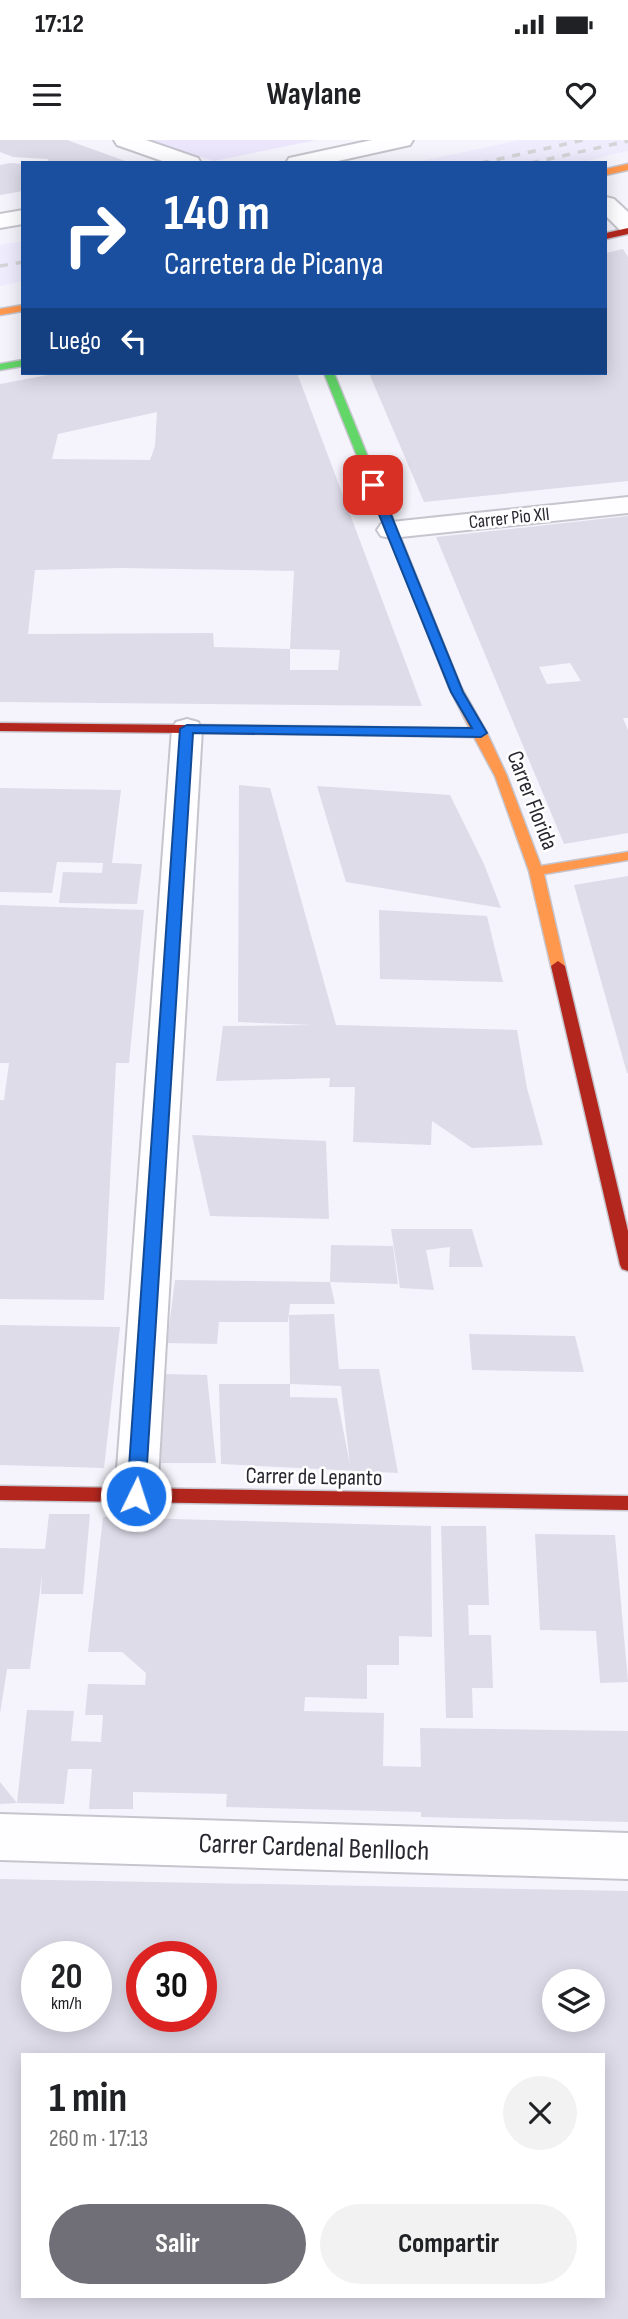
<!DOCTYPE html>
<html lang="es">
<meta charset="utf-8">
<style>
:root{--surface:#fff;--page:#f2f2f2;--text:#202124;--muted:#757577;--accent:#706f77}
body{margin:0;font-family:"Sofia Sans Condensed",sans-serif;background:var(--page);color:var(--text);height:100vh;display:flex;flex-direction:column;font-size:26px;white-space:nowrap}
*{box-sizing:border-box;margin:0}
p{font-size:23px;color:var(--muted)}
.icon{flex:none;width:38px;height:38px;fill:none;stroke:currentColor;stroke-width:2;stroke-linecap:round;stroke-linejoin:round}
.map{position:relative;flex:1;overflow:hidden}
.side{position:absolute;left:21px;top:1913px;width:584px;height:245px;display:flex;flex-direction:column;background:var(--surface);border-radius:0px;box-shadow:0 4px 18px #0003}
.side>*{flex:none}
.guide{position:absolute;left:21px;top:21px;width:586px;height:214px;border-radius:0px;box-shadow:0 4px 18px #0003;background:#1a4fa0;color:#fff;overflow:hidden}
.buttons{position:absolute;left:542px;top:1829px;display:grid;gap:14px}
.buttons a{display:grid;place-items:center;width:63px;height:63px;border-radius:50%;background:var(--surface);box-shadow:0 4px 18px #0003;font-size:35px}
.speed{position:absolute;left:21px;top:1801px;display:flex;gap:14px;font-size:35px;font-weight:700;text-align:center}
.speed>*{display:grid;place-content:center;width:91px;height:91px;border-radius:50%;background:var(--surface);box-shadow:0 4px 18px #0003;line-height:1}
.speed small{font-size:18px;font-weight:400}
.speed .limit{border:10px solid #d22;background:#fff;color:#111}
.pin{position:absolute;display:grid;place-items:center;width:60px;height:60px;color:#fff;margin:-30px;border-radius:14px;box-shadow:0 4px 10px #0006}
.me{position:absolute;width:77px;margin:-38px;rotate:4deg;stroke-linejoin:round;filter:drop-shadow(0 0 5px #0008)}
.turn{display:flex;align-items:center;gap:24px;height:147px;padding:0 28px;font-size:32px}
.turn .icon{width:91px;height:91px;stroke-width:2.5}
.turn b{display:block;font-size:49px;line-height:60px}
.then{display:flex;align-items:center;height:66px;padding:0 28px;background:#0003;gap:14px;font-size:26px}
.round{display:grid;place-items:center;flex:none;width:74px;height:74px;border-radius:37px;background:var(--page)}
.overview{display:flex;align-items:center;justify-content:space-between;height:119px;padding:0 28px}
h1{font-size:42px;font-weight:700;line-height:52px}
.button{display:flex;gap:14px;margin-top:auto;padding:14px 28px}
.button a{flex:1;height:80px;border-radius:42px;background:var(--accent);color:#fff;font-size:28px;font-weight:700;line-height:80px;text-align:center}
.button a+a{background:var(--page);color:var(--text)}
.status{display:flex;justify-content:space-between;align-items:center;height:49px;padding:0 35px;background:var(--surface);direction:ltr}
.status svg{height:19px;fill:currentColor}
header{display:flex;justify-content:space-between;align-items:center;height:91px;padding:0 28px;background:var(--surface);font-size:32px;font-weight:700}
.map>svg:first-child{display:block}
.built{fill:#efecfe}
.green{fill:#ebe6fc}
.building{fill:#dedce9;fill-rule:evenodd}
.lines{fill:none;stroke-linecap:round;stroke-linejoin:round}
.street-casing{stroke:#c6c5cd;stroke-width:4}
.fast-casing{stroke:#c6c5cd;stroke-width:3}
.slow-casing{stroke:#c6c5cd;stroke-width:3}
.jam-casing{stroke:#c6c5cd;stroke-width:3}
.street{fill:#fefdff;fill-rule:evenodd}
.fast{fill:#63d668;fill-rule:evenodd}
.slow{fill:#ff974d;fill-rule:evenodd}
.jam{fill:#b3261e;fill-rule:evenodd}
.rail{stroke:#d5d4d7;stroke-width:3.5;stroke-dasharray:8 8;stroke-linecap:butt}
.route{fill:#1a73e8;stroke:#114b97;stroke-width:2}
.labels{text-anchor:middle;stroke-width:5;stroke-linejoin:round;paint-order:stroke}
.far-street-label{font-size:19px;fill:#292730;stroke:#fff}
.street-label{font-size:23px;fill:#292730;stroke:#fff}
.near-street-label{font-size:28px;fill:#292730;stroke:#fff}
</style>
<div class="status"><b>17:12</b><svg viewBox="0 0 49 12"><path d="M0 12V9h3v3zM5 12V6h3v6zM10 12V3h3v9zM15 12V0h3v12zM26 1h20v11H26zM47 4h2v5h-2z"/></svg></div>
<header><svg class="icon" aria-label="menu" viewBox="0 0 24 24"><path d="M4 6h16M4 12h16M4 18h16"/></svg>Waylane<svg class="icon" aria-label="heart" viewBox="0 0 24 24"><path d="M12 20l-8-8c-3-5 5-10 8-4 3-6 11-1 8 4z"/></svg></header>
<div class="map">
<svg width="628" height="2179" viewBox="0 0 628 2179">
<rect width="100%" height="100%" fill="#f5f4fc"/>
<!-- built -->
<g class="built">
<polygon points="520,0 628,0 628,11 578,23 412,23"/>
<polygon points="23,101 23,141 0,146 0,105"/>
</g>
<!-- green -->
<polygon class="green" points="147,0 317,0 214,21"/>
<!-- building -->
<g class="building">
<polygon points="0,0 67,0 128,22 47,23 48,19 13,17 0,12"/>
<polygon points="10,23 23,24 23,51 0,55 0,25"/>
<polygon points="623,109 628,117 628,341 424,362 369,233 606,233 606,113"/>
<path d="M59,233H297L422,566L0,562V244ZM157,272L155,306L150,320L52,319L58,294ZM120,428L294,431L290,509L214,507L213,493L28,494L35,430ZM290,509L340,510L338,530H290Z"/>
<path d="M628,376V578H623L628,590V693L564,704L436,397ZM570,523L581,541L547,544L539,527Z"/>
<polygon points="239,645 270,648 336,885 517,890 527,948 543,1005 472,1008 432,981 431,1005 353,1002 355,947 329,947 330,938 216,941 223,886 313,885 238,882"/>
<polygon points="317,646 450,655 484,724 501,768 346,742"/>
<polygon points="0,648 121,650 112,723 142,724 137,764 59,763 63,732 102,733 103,723 57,722 52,753 0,752"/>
<polygon points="628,736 628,933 627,933 574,745"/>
<polygon points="0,765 144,770 129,923 116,923 104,1160 0,1159 0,960 4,960 9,923 0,923"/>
<polygon points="379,770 487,776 503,842 380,839"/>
<polygon points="192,995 326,1001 329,1079 210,1076"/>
<polygon points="391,1089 472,1089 483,1127 449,1127 450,1107 426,1110 434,1150 400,1148"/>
<polygon points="331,1105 393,1106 398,1144 330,1142"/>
<polygon points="175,1140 330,1142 335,1164 290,1164 288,1182 219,1182 217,1204 167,1203"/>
<polygon points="334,1174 339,1229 379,1229 398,1333 221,1324 219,1244 290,1244 290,1257 337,1258 350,1325 341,1246 290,1244 289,1175"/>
<polygon points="0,1185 120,1187 104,1328 0,1325"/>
<polygon points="469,1194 575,1196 584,1232 472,1230"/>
<polygon points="165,1234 207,1235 216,1323 159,1323"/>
<polygon points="49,1374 90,1374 83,1454 41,1454 42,1435 30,1529 7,1529 0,1574 0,1408 45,1409"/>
<polygon points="103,1377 431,1386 432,1497 399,1496 399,1525 367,1525 367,1559 305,1557 304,1571 384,1573 383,1626 421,1627 420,1588 628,1591 628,1682 421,1677 421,1672 226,1667 227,1654 133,1652 133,1669 89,1669 92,1629 68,1629 64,1664 17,1663 27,1570 74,1571 71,1601 101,1602 103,1575 85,1575 88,1544 145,1545 146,1533 122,1512 88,1512"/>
<polygon points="441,1386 486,1386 489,1465 468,1465 469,1495 491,1495 493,1548 472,1548 473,1578 446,1578"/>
<polygon points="535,1394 615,1395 628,1542 600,1543 596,1491 540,1490"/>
<polygon points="0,1642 17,1663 0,1664"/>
<path d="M0,1739L628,1751V2179H0ZM37,1816H96V1876H37ZM142,1816H201V1876H142ZM555,1841H593V1880H555ZM23,1914H604V2156H23Z"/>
</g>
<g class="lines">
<defs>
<g id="street">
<polygon points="114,0 146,0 198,18 201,23 168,23 117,5"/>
<polygon points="372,0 413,0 410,5 329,23 286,23 289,18"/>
<polygon points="606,57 614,59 628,72 628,92 620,90 606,76"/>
<polygon points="23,70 23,84 0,88 0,74"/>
<polygon points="628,357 628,373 391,398 381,396 377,390 381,384 391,382"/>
<polygon points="187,579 198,582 202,589 157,1356 151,1369 136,1374 121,1369 115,1356 172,589 176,582"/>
<polygon points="0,1674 628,1693 628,1739 0,1720"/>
</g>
<g id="fast">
<polygon points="23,220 23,226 0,230 0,224"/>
<polygon points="324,233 334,233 461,547 459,550 451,550 449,547"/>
</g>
<g id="slow">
<polygon points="628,24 628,30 606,35 606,29"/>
<polygon points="23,165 23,171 0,175 0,169"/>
<polygon points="455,543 461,547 487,593 507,636 541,726 628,712 628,720 544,734 565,826 563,829 553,829 551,826 529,731 495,636 474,597 359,595 353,591 359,587 470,589 449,547"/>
</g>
<g id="jam">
<polygon points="628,88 628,94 606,99 606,93"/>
<polygon points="0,583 359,587 365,591 359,595 0,591"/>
<polygon points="558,821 565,826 628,1091 628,1131 622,1129 620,1125 551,826"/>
<polygon points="0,1346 628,1356 628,1370 0,1360"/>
</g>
</defs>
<!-- street casing -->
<use href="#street" class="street-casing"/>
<!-- fast casing -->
<use href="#fast" class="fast-casing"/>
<!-- slow casing -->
<use href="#slow" class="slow-casing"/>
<!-- jam casing -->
<use href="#jam" class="jam-casing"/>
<!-- street -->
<use href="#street" class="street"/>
<!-- fast -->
<use href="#fast" class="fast"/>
<!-- slow -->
<use href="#slow" class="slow"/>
<!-- jam -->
<use href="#jam" class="jam"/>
<!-- rail -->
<g class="rail">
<polyline points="481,23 584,0"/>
<polyline points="531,23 628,1"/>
<polyline points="0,126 23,122"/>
</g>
</g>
<!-- route -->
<polygon class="route" points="373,342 379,345 463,552 487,593 481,597 193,593 145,1356 142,1361 136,1364 130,1361 127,1356 180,589 187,585 472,588 451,552 367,345"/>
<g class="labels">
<!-- far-street labels -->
<g class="far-street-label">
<text transform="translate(509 377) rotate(-6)" y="7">Carrer Pio XII</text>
</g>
<!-- street labels -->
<g class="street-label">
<text transform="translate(533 660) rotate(69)" y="8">Carrer Florida</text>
<text transform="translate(314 1336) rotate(1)" y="8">Carrer de Lepanto</text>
</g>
<!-- near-street labels -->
<g class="near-street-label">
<text transform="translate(314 1706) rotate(2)" y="10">Carrer Cardenal Benlloch</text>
</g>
</g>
</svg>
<div class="buttons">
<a><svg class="icon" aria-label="layers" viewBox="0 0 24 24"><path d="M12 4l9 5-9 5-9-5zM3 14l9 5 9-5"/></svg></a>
</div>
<div class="speed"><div>20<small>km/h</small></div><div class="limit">30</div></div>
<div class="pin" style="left:373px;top:345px;background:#d93025"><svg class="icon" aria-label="arrive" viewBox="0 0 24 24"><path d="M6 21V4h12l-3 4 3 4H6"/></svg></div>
<svg class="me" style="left:136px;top:1356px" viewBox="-20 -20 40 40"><circle r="17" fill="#1a73e8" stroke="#fff" stroke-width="3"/><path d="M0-11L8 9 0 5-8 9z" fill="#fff"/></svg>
<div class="guide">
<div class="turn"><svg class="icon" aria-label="right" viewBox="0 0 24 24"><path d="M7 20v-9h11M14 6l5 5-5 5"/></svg><div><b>140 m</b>Carretera de Picanya</div></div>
<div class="then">Luego<svg class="icon" aria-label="left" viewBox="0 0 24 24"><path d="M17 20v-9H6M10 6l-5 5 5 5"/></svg></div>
</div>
<section class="side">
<div class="overview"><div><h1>1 min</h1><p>260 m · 17:13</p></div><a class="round"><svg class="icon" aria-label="close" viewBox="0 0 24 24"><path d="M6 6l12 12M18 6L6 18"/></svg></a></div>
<div class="button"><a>Salir</a><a>Compartir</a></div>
</section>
</div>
